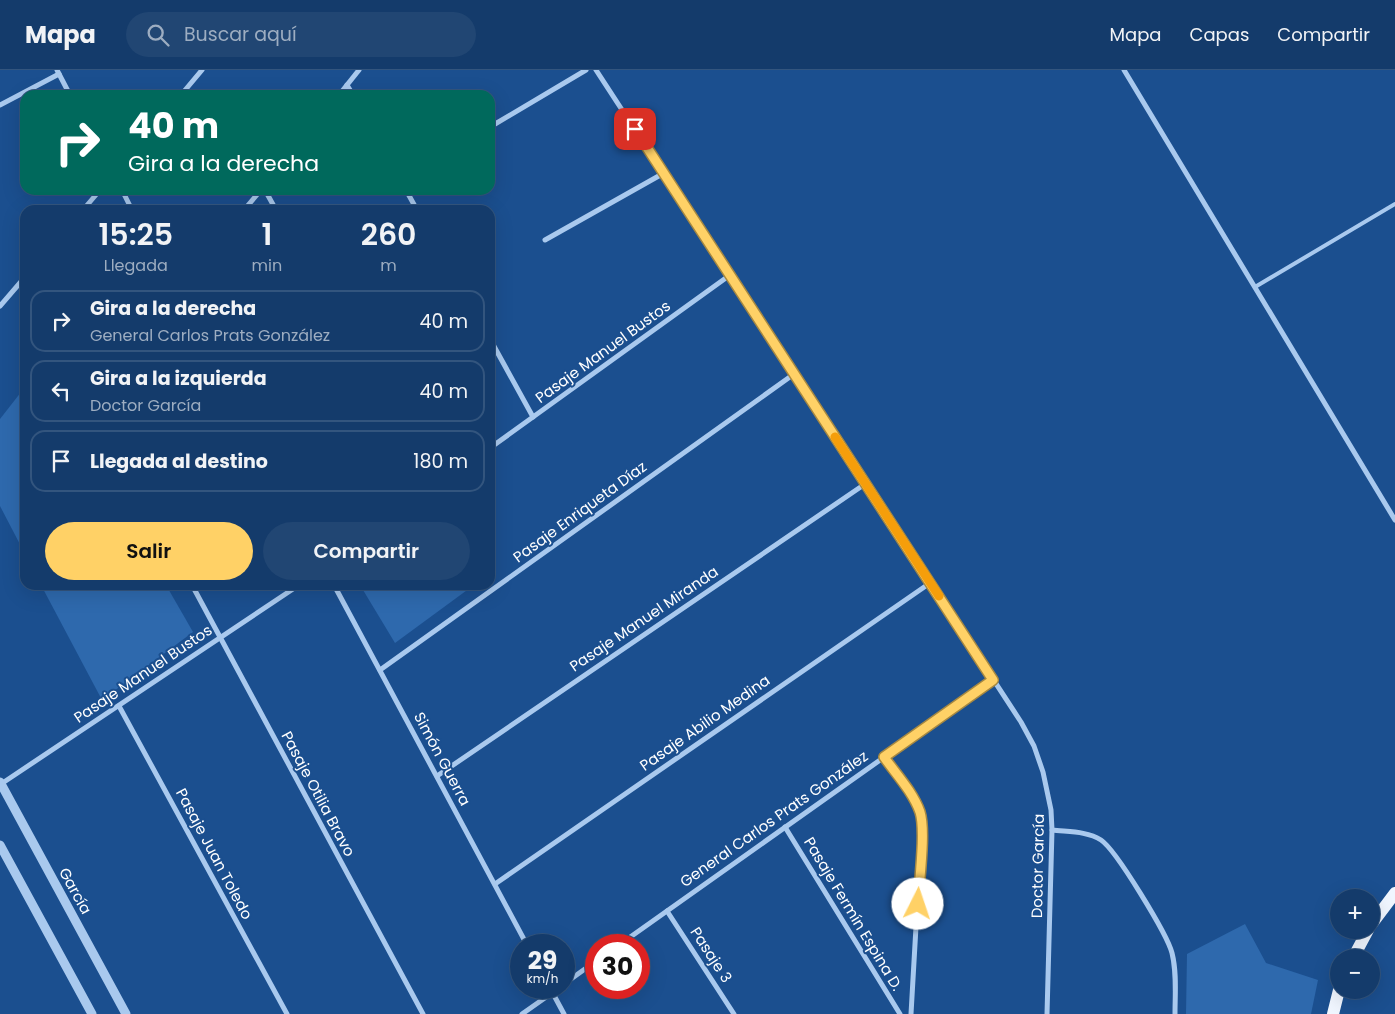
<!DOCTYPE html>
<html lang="es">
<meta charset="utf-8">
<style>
:root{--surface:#143b6b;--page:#214673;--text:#f1f3f6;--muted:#9dadc1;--line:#33557e;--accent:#ffd166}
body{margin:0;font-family:Poppins,sans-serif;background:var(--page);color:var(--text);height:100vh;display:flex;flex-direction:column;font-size:19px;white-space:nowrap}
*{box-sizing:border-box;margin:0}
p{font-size:16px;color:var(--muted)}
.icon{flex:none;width:28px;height:28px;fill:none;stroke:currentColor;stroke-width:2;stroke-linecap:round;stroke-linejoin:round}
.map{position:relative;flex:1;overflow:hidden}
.side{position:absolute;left:20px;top:135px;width:475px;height:385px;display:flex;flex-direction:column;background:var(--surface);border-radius:15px;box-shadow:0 5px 20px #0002,0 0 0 1px var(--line)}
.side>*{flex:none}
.guide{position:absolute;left:20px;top:20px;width:475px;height:105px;border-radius:15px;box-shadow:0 5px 20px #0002,0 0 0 1px var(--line);background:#00695c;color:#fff;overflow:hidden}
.fabs{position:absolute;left:1330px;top:819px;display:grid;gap:10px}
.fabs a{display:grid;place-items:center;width:50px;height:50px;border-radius:50%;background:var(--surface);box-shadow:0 5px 20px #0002,0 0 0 1px var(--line);font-size:25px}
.speed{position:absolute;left:510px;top:864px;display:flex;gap:10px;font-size:25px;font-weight:700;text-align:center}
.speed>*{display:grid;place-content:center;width:65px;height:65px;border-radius:50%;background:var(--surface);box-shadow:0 5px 20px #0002,0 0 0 1px var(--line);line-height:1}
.speed small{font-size:12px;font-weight:400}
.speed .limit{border:8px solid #d22;background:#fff;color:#111}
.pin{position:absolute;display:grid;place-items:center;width:42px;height:42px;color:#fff;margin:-21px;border-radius:10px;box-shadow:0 2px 8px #0006}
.me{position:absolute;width:55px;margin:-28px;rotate:4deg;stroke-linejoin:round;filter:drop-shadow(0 0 4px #0008)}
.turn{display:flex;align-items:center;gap:18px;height:105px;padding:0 25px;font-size:22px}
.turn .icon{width:65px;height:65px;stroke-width:2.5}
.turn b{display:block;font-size:35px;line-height:42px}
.eta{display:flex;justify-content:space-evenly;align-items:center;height:85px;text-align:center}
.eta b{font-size:30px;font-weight:600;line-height:35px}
.cta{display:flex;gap:10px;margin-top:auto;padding:10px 25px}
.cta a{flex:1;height:58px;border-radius:30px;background:var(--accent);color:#111;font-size:20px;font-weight:600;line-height:58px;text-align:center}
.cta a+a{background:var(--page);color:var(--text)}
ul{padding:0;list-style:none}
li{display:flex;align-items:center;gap:15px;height:62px;margin:0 10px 8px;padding:0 15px;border:2px solid var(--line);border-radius:15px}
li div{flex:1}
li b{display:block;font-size:19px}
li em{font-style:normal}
header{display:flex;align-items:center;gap:30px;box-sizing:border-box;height:70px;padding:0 25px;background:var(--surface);border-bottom:1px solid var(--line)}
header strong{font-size:24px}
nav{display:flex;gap:28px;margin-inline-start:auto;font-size:18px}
.search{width:350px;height:45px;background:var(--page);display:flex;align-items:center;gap:12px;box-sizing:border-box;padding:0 18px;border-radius:28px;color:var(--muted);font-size:19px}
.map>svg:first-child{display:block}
.green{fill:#2e69ad}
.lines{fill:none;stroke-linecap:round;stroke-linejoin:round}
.service{stroke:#a9c9ee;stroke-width:4}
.minor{stroke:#a9c9ee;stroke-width:5}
.tertiary{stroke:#a9c9ee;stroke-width:9}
.primary{stroke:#f0f6ff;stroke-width:12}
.route-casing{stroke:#a68842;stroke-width:12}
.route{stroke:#ffd166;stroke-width:9}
.slow{stroke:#f59e0b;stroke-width:9}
.labels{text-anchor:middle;stroke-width:4;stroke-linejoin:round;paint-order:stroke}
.street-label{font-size:15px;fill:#fff;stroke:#1b4f8f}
</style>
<header>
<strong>Mapa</strong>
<div class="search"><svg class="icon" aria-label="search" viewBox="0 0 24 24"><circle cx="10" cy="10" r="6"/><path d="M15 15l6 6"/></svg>Buscar aquí</div>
<nav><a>Mapa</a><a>Capas</a><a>Compartir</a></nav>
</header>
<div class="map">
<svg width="1395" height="944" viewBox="0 0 1395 944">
<rect width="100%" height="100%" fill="#1b4f8f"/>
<!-- green -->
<g class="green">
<polygon points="25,317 25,484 0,436 0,349"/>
<polygon points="41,515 166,515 193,562 102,630"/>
<polygon points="360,515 474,515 395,573"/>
<polygon points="1245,854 1266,893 1318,910 1311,944 1186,944 1187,884"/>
</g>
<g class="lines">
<!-- service -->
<polyline class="service" points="1255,217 1395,134"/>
<!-- minor -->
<g class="minor">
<polyline points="57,0 70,25"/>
<polyline points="596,0 1021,652 1034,676 1043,702 1051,740 1052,760 1047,944"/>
<polyline points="1124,0 1395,450"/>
<polyline points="347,15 353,25"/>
<polyline points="181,25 202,0"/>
<polyline points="339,25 359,0"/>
<polyline points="0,35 59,4"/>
<polyline points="490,57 586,0"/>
<polyline points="122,120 132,140"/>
<polyline points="265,120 276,140"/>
<polyline points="406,120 417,140"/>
<polyline points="83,140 100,120"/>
<polyline points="244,140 261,120"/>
<polyline points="545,170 664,103"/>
<polyline points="0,236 25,207"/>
<polyline points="490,269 533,347"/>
<polyline points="490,378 730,205"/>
<polyline points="192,515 423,944"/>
<polyline points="334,515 527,875"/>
<polyline points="380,600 794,304"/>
<polyline points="119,636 287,944"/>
<polyline points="884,687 916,734 922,752 911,944"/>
<polyline points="437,706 865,414"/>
<polyline points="1,714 299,515"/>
<polyline points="785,757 900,944"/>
<path d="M1052,760C1068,762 1087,761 1101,770C1116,780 1167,864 1172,883C1177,903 1175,924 1175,944"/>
<polyline points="495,814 930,513"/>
<polyline points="667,841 734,944"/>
<polyline points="619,875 993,610"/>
<polyline points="564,914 596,891"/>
<polyline points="550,918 564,944"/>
<polyline points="522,944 559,918"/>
</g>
<!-- tertiary -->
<g class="tertiary">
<polyline points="0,712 126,944"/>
<polyline points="0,775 92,944"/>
</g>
<!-- primary -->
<g class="primary">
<polyline points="1371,855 1395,823"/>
<polyline points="1353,888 1368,860"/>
<polyline points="1333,944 1339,920"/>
</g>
</g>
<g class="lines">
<defs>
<path id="route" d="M635,59L993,610L884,687C896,704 913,722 920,742C926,761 919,812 918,834"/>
</defs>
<!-- route casing -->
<use href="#route" class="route-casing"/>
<!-- route -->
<use href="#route" class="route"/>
<!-- slow -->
<polyline class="slow" points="835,367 939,526"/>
</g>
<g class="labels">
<!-- street labels -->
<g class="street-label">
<text transform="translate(603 282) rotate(-36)" y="5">Pasaje Manuel Bustos</text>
<text transform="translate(580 442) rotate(-36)" y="5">Pasaje Enriqueta Díaz</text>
<text transform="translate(644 549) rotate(-34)" y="5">Pasaje Manuel Miranda</text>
<text transform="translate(143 604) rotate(-34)" y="5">Pasaje Manuel Bustos</text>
<text transform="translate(705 653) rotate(-35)" y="5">Pasaje Abilio Medina</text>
<text transform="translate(442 689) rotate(62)" y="5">Simón Guerra</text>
<text transform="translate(318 724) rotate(62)" y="5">Pasaje Otilia Bravo</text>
<text transform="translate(774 749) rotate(-35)" y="5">General Carlos Prats González</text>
<text transform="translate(214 784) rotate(62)" y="5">Pasaje Juan Toledo</text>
<text transform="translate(1038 796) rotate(-89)" y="5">Doctor García</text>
<text transform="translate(75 821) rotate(61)" y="5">García</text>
<text transform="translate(853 844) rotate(59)" y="5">Pasaje Fermín Espina D.</text>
<text transform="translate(711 885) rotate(57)" y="5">Pasaje 3</text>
</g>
</g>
</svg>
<div class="fabs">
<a>+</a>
<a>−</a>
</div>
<div class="speed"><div>29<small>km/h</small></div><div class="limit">30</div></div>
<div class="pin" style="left:635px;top:59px;background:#d93025"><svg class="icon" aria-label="arrive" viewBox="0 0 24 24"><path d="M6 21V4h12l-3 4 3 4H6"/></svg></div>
<svg class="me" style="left:918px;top:834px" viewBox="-20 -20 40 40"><circle r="19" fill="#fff"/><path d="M0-13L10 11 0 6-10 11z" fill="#ffd166"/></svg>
<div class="guide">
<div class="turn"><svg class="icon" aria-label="right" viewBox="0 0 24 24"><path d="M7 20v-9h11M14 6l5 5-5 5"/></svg><div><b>40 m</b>Gira a la derecha</div></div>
</div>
<section class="side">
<div class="eta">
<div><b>15:25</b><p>Llegada</p></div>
<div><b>1</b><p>min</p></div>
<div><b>260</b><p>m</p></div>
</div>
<ul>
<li><svg class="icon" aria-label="right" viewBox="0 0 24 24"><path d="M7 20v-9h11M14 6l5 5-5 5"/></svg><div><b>Gira a la derecha</b><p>General Carlos Prats González</p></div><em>40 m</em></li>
<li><svg class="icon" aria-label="left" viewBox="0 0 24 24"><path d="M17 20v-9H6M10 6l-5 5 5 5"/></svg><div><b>Gira a la izquierda</b><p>Doctor García</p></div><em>40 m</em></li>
<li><svg class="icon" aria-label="arrive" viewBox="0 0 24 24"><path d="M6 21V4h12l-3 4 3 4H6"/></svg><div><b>Llegada al destino</b></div><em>180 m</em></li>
</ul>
<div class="cta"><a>Salir</a><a>Compartir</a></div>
</section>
</div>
